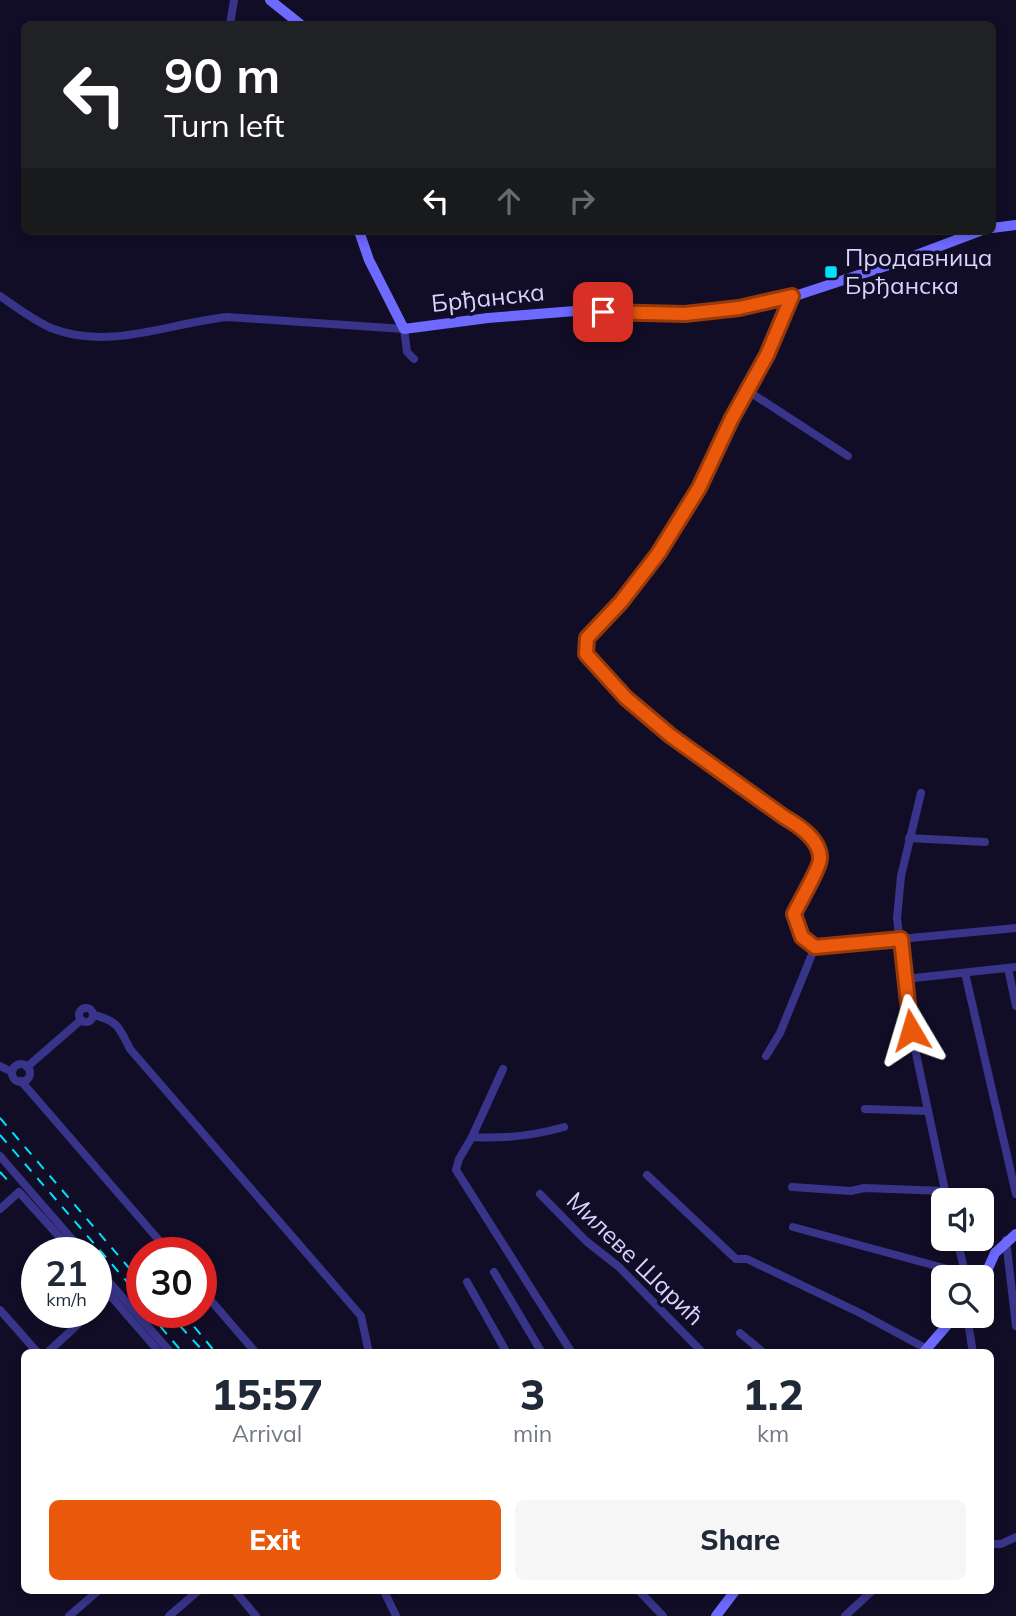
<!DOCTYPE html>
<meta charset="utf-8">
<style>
:root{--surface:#fff;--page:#f6f6f7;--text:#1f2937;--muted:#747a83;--accent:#ea580c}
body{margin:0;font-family:Mulish,sans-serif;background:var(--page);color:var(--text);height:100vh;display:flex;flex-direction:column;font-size:26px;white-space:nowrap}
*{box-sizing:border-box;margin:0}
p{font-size:23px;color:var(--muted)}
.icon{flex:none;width:38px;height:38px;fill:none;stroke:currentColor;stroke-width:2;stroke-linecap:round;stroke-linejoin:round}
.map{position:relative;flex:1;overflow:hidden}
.details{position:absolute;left:21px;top:1349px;width:973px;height:245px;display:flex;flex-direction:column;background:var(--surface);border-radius:10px;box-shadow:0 4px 10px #0003}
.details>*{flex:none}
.guide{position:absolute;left:21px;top:21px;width:975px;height:214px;border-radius:10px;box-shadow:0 4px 10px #0003;background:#202124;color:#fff;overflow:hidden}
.buttons{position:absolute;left:931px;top:1188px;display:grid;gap:14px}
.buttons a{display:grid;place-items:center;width:63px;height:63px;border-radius:10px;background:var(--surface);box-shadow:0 4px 10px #0003;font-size:35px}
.speed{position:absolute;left:21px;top:1237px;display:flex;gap:14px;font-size:35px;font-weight:700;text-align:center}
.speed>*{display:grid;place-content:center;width:91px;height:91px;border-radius:50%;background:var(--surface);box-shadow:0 4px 10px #0003;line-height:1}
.speed small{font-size:18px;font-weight:400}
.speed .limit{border:10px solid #d22;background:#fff;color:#111}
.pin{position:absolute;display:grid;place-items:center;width:60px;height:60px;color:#fff;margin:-30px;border-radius:14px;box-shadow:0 4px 10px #0006}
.me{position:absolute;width:77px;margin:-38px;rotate:353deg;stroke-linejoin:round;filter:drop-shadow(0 0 5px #0008)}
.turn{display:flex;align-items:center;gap:24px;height:147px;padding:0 28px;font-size:32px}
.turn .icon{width:91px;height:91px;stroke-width:2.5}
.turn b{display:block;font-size:49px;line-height:60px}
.lanes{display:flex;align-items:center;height:66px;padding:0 28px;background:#0003;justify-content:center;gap:35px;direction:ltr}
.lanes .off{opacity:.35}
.eta{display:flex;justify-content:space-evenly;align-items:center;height:119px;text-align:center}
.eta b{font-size:42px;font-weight:800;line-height:49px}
.action{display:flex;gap:14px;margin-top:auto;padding:14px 28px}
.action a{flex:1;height:80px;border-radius:10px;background:var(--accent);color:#fff;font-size:28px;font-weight:800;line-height:80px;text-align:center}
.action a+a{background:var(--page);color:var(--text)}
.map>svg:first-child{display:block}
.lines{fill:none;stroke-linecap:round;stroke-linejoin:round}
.street{stroke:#383489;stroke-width:8}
.secondary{stroke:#6e6aff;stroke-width:10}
.rail{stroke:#00e3fe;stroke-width:2;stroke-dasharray:10 9;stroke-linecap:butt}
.route-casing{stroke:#983908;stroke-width:18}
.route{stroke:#ea580c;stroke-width:12}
.poi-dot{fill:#00e3fe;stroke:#120d27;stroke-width:2.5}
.labels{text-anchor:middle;stroke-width:7;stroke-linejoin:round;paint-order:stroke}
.poi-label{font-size:24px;fill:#d8d3ff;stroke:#120d27;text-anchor:start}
.street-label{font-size:24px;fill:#d8d3ff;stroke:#120d27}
</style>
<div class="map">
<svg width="1016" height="1616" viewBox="0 0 1016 1616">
<rect width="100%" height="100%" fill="#120d27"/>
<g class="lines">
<!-- street -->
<g class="street">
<polyline points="230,24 234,0"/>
<path d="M0,296C16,307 33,320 51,328C109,351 169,323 227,317L404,329L407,352L414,359"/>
<polyline points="748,391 848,456"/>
<polyline points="921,793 901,876 897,918 911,1030 947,1200"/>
<polyline points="909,838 985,842"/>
<polyline points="815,947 1016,928"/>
<polyline points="1008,968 1016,1006"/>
<polyline points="965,973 1016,1194"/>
<polyline points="905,979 1016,967"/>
<circle cx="86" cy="1015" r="7"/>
<path d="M94,1015C118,1021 119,1027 130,1049L361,1316L369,1353"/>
<path d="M766,1056L780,1033L815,947L802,937L794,914C799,903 821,866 820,858C820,839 798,825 784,817L671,736L626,698L586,655L587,638L621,602L658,554L699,488L732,418L767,355L792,297"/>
<circle cx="21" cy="1073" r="9"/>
<polyline points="0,1066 12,1072"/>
<polyline points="27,1067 81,1020"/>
<polyline points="503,1069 472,1137 459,1159 456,1170 572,1353"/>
<polyline points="21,1081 170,1253"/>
<polyline points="865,1109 928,1111"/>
<path d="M472,1137C504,1139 533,1136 564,1127"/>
<polyline points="0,1156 84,1253"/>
<polyline points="647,1175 736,1259 747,1259 860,1313 927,1349"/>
<polyline points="792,1187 851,1191 864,1188 945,1191"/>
<polyline points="540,1194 586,1241 619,1267 703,1353"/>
<polyline points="0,1209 19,1192 74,1253"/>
<polyline points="793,1227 966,1274"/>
<polyline points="957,1239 966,1277"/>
<polyline points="1006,1240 1016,1326"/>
<polyline points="96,1267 171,1353"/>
<polyline points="494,1272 542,1353"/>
<polyline points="96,1279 160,1353"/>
<polyline points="467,1282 507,1353"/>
<polyline points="201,1289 256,1353"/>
<polyline points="96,1308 110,1295"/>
<polyline points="0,1310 38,1353"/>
<polyline points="967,1316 973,1353"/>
<polyline points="740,1333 764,1353"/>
<polyline points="47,1353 91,1312"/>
<polyline points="990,1544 1001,1544 1016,1537"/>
<polyline points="235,1591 256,1616"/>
<polyline points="384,1591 396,1616"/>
<polyline points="639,1591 663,1616"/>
<polyline points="69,1616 98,1591"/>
<polyline points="169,1616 198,1591"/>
<polyline points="845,1616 872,1591"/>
</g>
<!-- secondary -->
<g class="secondary">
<polyline points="270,0 300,24"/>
<polyline points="992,228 1016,225"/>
<polyline points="359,231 369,260 404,329 488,318 575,311 685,314 739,308 792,297 895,263 980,231"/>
<polyline points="982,1282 995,1253 1016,1234"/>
<polyline points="923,1353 955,1316"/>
<polyline points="716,1616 735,1591"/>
</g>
<!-- rail -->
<g class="rail">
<polyline points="0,1118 142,1283"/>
<polyline points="0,1135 142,1299"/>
<polyline points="0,1172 10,1183"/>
<polyline points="148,1312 183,1353"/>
<polyline points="167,1312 205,1353"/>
<polyline points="182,1312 216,1353"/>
</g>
</g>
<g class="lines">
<defs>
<path id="route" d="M603,312L685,314L739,308L792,296L767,355L732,418L699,488L658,554L621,602L587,638L586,654L626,698L671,736L784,817C798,825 820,839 820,858C821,866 799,903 794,914L802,937L815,947L901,939L911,1030"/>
</defs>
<!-- route casing -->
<use href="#route" class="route-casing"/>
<!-- route -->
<use href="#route" class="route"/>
</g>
<!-- markers -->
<rect class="poi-dot" x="824" y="265" width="14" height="14" rx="3.5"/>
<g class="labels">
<!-- poi labels -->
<g class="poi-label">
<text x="845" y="266">Продавница<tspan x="845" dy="28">Брђанска</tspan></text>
</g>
<!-- street labels -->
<g class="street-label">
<text transform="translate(488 298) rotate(-6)" y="8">Брђанска</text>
<text transform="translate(635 1259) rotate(44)" y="8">Милеве Шарић</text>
</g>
</g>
</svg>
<div class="buttons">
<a><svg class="icon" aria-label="sound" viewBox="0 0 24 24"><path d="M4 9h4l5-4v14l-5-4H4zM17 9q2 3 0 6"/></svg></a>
<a><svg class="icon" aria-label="search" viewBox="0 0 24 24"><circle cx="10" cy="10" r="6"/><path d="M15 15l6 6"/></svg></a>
</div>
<div class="speed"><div>21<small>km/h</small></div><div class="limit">30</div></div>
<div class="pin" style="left:603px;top:312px;background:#d93025"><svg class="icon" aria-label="arrive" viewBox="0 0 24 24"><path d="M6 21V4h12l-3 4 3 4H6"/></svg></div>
<svg class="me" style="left:911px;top:1030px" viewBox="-20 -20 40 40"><path d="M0-17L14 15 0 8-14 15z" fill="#ea580c" stroke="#fff" stroke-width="4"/></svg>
<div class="guide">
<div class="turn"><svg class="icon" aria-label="left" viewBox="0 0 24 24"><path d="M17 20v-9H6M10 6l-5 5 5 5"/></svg><div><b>90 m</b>Turn left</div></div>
<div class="lanes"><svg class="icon" aria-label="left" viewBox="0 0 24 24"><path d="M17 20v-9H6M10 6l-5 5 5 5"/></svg><svg class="icon off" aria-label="ahead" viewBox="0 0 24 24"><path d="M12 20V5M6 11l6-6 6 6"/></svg><svg class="icon off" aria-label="right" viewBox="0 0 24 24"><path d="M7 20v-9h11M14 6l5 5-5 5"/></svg></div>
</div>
<section class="details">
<div class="eta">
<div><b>15:57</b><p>Arrival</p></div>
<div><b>3</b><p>min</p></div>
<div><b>1.2</b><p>km</p></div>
</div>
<div class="action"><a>Exit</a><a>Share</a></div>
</section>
</div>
